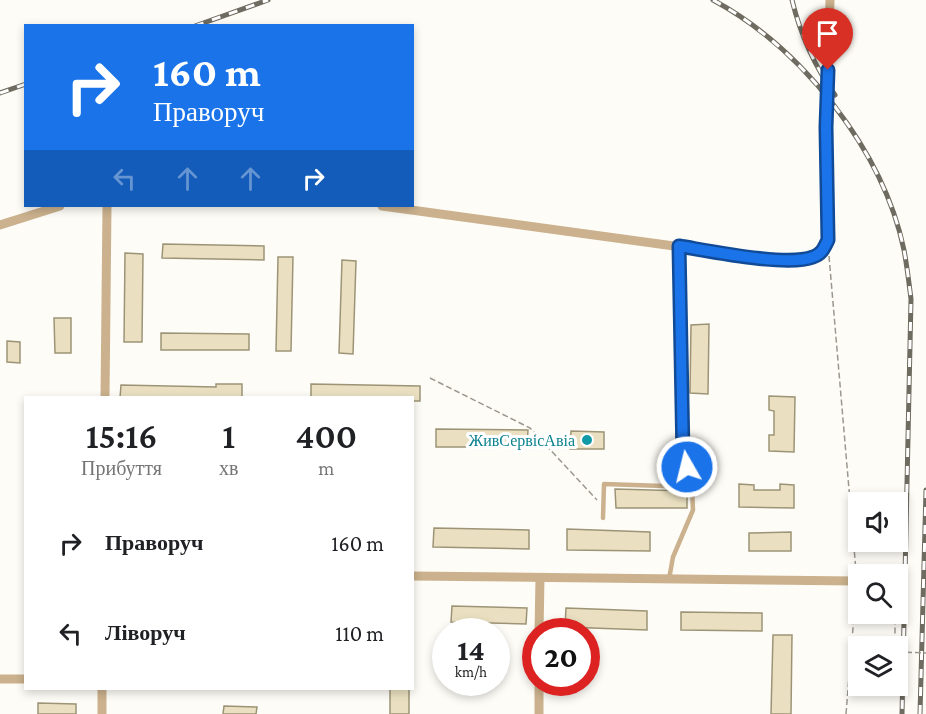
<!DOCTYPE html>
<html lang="uk">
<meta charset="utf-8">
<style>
:root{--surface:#fff;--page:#f2f2f2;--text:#202124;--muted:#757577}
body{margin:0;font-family:"Crimson Pro",serif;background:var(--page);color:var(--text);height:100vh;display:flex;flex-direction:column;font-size:22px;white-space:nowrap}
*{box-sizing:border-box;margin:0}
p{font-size:20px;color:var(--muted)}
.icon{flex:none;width:33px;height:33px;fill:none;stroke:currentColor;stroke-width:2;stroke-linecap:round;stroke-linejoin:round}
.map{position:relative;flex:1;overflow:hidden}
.panel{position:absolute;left:24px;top:396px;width:390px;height:294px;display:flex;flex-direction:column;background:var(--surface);border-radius:0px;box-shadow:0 3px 9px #0003}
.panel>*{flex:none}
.top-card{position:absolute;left:24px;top:24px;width:390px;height:183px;border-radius:0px;box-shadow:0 3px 9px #0003;background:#1a73e8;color:#fff;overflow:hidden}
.buttons{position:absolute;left:848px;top:492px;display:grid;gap:12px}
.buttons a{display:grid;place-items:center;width:60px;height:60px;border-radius:0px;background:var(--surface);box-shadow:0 3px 9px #0003;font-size:30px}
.speed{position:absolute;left:432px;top:618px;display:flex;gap:12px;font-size:30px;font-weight:700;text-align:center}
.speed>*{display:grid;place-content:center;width:78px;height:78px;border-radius:50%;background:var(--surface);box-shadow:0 3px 9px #0003;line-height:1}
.speed small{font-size:15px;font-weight:400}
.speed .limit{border:9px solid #d22;background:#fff;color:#111}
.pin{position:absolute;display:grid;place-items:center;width:51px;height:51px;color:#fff;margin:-62px -26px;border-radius:50% 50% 50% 0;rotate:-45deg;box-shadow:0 0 6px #0007}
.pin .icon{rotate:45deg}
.me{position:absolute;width:66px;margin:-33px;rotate:352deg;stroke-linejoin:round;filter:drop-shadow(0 0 4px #0008)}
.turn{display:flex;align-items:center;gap:21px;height:126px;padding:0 30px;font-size:27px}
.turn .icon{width:78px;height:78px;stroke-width:2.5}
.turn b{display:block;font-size:42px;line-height:51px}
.lanes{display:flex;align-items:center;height:57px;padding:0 30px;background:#0003;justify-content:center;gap:30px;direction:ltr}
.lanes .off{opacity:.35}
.eta{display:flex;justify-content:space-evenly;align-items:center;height:102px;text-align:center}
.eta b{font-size:36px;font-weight:600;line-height:42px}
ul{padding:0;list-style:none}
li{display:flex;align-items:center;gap:18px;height:90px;padding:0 30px}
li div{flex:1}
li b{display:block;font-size:22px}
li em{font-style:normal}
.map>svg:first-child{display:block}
.building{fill:#eae0c1;stroke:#9d9477;stroke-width:1.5}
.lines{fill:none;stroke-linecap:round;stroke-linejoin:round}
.path{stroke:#9b988f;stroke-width:1.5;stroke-dasharray:6 3;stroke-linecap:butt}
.service{stroke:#cbb18d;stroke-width:4.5}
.minor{stroke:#cbb18d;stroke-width:9}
.rail-casing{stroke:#6e6b60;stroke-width:5}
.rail{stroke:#fff;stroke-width:3;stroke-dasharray:9;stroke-linecap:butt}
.path-bridge{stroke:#9b988f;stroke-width:1.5;stroke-dasharray:6 3;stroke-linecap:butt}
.route-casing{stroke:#114b97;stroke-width:15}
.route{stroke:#1a73e8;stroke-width:10}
.culture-dot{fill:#0f9aa8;stroke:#fff;stroke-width:2}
.labels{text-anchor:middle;stroke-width:6;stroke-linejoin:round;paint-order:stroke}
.culture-label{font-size:16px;fill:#0d838f;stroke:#fff;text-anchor:end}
</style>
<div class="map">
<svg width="926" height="714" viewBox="0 0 926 714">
<rect width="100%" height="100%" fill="#fefcf6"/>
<!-- building -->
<g class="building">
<polygon points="163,244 264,246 264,260 162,258"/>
<polygon points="125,253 143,254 142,342 124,342"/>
<polygon points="278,257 293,257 291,351 276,351"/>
<polygon points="342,260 356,261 353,354 339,353"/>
<polygon points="54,318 71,318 71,353 55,353"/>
<polygon points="709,324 708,394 690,393 691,325"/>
<polygon points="161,333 249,334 249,350 161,350"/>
<polygon points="7,341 20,342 20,363 7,362"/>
<polygon points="216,384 242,384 242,398 120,398 121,385 216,387"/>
<polygon points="311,384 420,386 420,401 412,401 412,398 311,398"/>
<polygon points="769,396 795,397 794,452 769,451 769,435 774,435 774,411 769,410"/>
<polygon points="436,429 528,430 527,447 436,447"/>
<polygon points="571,431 604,432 604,449 570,449"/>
<polygon points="739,484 754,485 754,490 780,490 780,484 794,485 794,508 739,507"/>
<polygon points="615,489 687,491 687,508 616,508"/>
<polygon points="434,528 529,530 529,549 433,547"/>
<polygon points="567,529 650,532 650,551 567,550"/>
<polygon points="791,532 791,551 749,551 749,533"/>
<polygon points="452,606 527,608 526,624 451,622"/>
<polygon points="566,608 647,611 647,630 565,627"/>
<polygon points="681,612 762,613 762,631 681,630"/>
<polygon points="773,635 792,635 791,714 771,714"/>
<polygon points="390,688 409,689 409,714 390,714"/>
<polygon points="38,703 76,704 76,714 38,714"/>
<polygon points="224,706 257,707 256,714 223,714"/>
</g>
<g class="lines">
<!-- path -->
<g class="path">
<polyline points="829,256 856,571"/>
<polyline points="430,378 530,428 597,500"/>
<polyline points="888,614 895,617 895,646"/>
<polyline points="846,714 856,591"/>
</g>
<!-- service -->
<g class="service">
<polyline points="603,518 604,484 692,487"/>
<polyline points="669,579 673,557 693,510 692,487 683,455 679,246"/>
</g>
<!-- minor -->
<g class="minor">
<path d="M382,206L776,260C798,260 818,263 828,240L826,127L830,0"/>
<polyline points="0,225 60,206"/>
<polyline points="105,398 107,206"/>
<polyline points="412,576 857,581"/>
<polyline points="539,632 540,578"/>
<polyline points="0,679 26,679"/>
<polyline points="102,688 102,714"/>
<polyline points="539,714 539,682"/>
</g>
<defs>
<g id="rail">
<path d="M713,0C802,48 883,150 904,250C907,266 909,283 911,299L902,714"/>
<path d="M792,0C800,33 815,67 835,95"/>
<polyline points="195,26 268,0"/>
<polyline points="0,93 26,84"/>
<polyline points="920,714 926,490"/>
</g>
</defs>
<!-- rail casing -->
<use href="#rail" class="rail-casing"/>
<!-- rail -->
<use href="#rail" class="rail"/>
<!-- path-bridge -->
<polyline class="path-bridge" points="897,652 926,653"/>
</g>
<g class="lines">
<defs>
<path id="route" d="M687,467L683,455L679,246C710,251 787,267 813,257C822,254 824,248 828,240L826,127L828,70"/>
</defs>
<!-- route casing -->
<use href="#route" class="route-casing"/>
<!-- route -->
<use href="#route" class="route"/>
</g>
<!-- markers -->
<circle class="culture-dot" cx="587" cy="440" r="6"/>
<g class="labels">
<!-- culture labels -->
<g class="culture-label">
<text x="575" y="446">ЖивСервісАвіа</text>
</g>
</g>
</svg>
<div class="buttons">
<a><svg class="icon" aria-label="sound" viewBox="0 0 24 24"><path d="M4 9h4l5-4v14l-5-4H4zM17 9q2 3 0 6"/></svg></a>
<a><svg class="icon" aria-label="search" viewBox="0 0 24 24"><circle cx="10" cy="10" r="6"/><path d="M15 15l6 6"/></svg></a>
<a><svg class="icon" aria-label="layers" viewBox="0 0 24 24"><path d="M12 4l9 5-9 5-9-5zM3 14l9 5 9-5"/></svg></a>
</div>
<div class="speed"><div>14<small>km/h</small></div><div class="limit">20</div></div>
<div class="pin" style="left:828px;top:70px;background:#d93025"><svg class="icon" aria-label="arrive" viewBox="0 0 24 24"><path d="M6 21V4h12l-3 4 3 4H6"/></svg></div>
<svg class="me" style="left:687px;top:467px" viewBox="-20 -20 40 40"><circle r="17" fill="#1a73e8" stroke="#fff" stroke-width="3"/><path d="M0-11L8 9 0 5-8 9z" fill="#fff"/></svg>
<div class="top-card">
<div class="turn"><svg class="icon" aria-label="right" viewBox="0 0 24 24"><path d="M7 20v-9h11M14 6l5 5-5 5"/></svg><div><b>160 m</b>Праворуч</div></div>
<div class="lanes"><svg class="icon off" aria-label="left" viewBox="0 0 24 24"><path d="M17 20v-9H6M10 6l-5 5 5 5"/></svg><svg class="icon off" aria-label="ahead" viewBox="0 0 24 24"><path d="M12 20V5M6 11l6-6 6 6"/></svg><svg class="icon off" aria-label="ahead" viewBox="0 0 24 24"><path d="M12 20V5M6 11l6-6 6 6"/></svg><svg class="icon" aria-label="right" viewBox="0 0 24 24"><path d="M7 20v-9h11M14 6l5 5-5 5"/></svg></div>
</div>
<section class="panel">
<div class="eta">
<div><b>15:16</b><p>Прибуття</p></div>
<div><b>1</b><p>хв</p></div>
<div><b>400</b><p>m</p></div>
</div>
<ul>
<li><svg class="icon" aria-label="right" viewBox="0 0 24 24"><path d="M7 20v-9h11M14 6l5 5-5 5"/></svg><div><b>Праворуч</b></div><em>160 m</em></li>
<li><svg class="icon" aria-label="left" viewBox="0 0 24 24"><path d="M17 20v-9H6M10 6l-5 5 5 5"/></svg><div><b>Ліворуч</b></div><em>110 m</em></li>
</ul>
</section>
</div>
